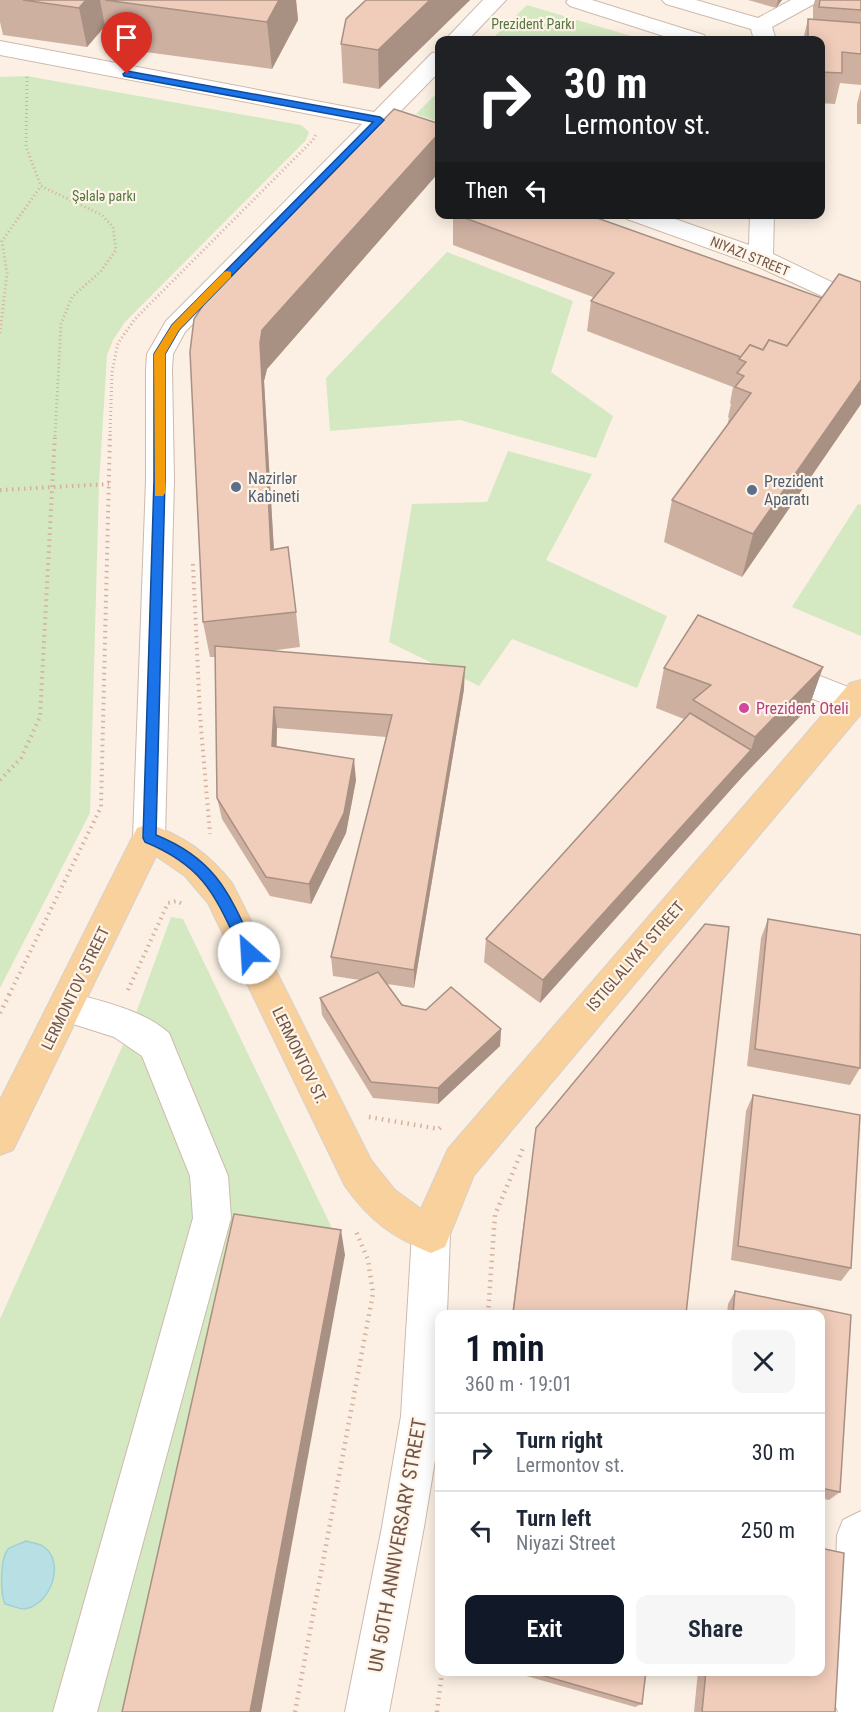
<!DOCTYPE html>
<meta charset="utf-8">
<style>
:root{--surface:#fff;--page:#f6f6f7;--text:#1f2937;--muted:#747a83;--line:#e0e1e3;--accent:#111827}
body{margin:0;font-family:"Roboto Condensed",sans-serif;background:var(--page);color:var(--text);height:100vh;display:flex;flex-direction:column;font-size:22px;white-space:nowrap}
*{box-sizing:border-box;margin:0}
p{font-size:20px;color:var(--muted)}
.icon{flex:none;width:33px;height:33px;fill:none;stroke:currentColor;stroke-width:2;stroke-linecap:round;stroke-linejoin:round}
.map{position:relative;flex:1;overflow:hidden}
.side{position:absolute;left:435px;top:1310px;width:390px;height:366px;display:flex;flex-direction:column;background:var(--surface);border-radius:12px;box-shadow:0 3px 15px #0003}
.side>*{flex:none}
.top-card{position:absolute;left:435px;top:36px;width:390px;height:183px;border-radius:12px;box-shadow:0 3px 15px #0003;background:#202124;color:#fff;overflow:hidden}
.pin{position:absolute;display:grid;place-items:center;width:51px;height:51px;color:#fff;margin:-62px -26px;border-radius:50% 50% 50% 0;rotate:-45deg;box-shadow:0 0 6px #0007}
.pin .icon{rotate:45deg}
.me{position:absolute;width:66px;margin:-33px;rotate:334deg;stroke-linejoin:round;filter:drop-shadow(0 0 4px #0008)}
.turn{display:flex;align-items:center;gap:21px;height:126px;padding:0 30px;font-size:27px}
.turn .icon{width:78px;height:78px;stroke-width:2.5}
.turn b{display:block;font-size:42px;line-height:51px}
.then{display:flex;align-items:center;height:57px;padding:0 30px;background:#0003;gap:12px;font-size:22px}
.round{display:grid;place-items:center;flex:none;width:63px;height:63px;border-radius:12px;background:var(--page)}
.headline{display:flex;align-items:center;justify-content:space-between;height:102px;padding:0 30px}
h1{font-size:36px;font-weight:600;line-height:45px;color:var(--accent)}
.primary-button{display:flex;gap:12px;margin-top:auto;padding:12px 30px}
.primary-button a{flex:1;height:69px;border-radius:12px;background:var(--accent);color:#fff;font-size:24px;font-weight:600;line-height:69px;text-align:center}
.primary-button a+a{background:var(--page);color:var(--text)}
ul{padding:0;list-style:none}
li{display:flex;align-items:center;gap:18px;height:78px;padding:0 30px;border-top:2px solid var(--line)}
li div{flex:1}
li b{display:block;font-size:22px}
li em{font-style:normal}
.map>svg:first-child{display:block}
.green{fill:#d4e8c2}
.water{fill:#b8e0e4;stroke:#9ed0d6;stroke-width:1.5}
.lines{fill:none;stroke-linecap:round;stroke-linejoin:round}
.minor-casing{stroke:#cebaad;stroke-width:2}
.major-casing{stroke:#d8d0cc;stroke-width:2}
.path-far2{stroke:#d4b09e;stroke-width:3;stroke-dasharray:1 3;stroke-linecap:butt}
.path-far1{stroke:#d4b09e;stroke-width:4;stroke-dasharray:1.5 4.5;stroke-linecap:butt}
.path{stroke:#d4b09e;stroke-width:4.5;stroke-dasharray:1.5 5;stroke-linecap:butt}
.minor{fill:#fff;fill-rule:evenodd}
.major{fill:#f8d19d;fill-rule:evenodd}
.wall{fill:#ceb0a1}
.shaded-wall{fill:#a89083}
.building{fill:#f0cdbb;stroke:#a89083;stroke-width:1.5}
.route{fill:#1a73e8;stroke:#114b97;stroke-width:1.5}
.slow{fill:#f59e0b}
.service-dot{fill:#5c6f8a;stroke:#fef5e8;stroke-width:2}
.hotel-dot{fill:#d1479c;stroke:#fef5e8;stroke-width:2}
.labels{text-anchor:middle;stroke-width:4.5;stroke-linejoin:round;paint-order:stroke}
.far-park-label{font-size:14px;fill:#557842;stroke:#fef5e8}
.far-street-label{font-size:14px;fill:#72564a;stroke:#fef5e8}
.service-label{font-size:16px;fill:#4e5e75;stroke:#fef5e8;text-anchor:start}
.hotel-label{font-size:16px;fill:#b23c85;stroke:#fef5e8;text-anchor:start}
.street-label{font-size:16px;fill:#72564a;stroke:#fef5e8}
.near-street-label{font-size:20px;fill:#72564a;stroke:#fef5e8}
</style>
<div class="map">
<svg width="861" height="1712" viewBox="0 0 861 1712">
<rect width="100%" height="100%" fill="#fbf0e3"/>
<!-- green -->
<g class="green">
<polygon points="527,5 644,40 491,40"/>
<polygon points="27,76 301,125 309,132 306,140 125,322 113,340 107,355 99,484 90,813 0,988 0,77"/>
<polygon points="439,91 439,122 416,114"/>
<polygon points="447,252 573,301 551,372 613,416 596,458 460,420 330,431 326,378"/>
<polygon points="508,451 592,474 546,560 667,616 637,688 512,639 479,686 389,642 412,504 487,502"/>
<polygon points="858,504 861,505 861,636 792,607"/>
<polygon points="171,917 183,919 345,1255 243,1240 139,1712 0,1712 0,1319 131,1027"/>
</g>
<!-- water -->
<path class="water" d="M26,1541C31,1543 40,1543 44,1547C66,1563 50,1606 24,1609C19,1609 10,1605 5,1604C0,1593 0,1559 8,1549C12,1546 20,1544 26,1541Z"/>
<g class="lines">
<defs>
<g id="minor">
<polygon points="483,0 506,0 468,40 445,40"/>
<polygon points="568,0 592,0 704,35 707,40 676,40 570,6 566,2"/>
<polygon points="662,0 696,0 758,18 791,0 818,0 814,4 772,27 776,40 754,40 751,29 666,4"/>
<polygon points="0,41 374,112 432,53 440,52 440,71 394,118 440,136 440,151 383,129 185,332 173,354 172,369 174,480 165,838 161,848 149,852 137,848 133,838 146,480 146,369 147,354 166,321 362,124 0,55"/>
<polygon points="624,214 661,214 749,245 750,214 774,214 773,254 861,296 861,314 752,264 627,219"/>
<polygon points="774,658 861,692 861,712 853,714 842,711 763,678 759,670 763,662"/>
<path d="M66,991C102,1002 140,1008 169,1033L228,1176L231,1218L97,1712H53L193,1218L190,1176L142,1056L114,1037L54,1018L48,1007L54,996Z"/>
<polygon points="431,1215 445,1221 450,1234 447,1314 440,1314 440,1430 424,1527 389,1712 345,1712 382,1527 401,1416 412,1234 417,1221"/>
<polygon points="861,1511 861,1712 838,1712 832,1696 837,1535 843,1520"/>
</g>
<path id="major" d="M861,680V714L474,1175L445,1247L431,1253C392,1237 369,1220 345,1186L208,903L185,876L156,856L13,1150L0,1155V1100L137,828L149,824C184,836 209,854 232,883L371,1160L395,1190L421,1209L448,1149L850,683Z"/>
</defs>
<!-- minor casing -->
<use href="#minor" class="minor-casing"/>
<!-- major casing -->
<use href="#major" class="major-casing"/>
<!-- path-far2 -->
<g class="path-far2">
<polyline points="27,77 26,147 41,186 102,215 113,227 116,250 101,271 72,297 61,324 55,436"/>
<polyline points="0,333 7,273 2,241 41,186"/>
<polyline points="110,436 112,372 118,343 135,319 313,140 316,134"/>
</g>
<!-- path-far1 -->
<g class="path-far1">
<polyline points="0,490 109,484"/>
<polyline points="193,564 200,715 210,834"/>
<polyline points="0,780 21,758 40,717 55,434"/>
<polyline points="128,990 168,903 177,901 184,905"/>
<polyline points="9,995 101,807 110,434"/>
</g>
<!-- path -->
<g class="path">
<polyline points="0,1013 10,993"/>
<polyline points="369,1117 439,1129 441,1127"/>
<polyline points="488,1314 495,1215 523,1148"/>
<polyline points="295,1712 373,1293 368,1260 355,1229"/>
<polyline points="437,1712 442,1671"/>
</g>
<!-- minor -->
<use href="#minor" class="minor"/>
<!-- major -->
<use href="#major" class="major"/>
</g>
<!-- wall -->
<g class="wall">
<polygon points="0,0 296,0 298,20 272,69 108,47 105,26 87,47 3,35 0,22"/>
<polygon points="366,0 470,0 379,89 343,83 341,44"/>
<polygon points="748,0 782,0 776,8"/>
<polygon points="815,0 861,0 861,85 840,83 835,104 820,103 820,40 803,40 808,19 813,20 813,6"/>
<polygon points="861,88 861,124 857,124 857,104"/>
<polygon points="440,124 440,171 267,369 264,381 274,550 296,612 300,647 269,651 464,689 414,988 387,984 402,1005 501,1029 500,1046 438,1104 373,1098 322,1015 320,998 360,980 333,976 331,957 386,737 277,728 277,746 356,780 346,833 311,904 270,896 222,819 217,798 216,657 210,657 203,622 190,352"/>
<polygon points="453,214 586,214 822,298 861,282 861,404 742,577 664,542 672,500 727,426 729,418 728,417 731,404 730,403 733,387 587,331 591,301 593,297 453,245"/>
<polygon points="823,667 809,707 743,776 540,1003 484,962 486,939 684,719 656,708 664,668"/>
<polygon points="768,919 860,1068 850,1085 747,1066 761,938"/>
<polygon points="753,1095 851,1268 841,1281 731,1260 746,1111"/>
<polygon points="536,1128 686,1314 512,1314"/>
<polygon points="735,1291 851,1315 840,1492 829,1500 820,1498 820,1314 727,1314 728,1304"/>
<polygon points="509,1671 646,1671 642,1704 635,1707"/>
<polygon points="698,1671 820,1671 835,1712 694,1712"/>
</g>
<!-- shaded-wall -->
<g class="shaded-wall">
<polygon points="86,0 100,0 105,26 87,47 79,8"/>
<polygon points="279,0 296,0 298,20 272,69 267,22"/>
<polygon points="430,0 470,0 379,89 378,50"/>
<polygon points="778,0 782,0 776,8"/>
<polygon points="440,132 440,171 267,369 264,381 276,587 271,550 260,343 262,330"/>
<polygon points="861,380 861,404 742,577 753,534"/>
<polygon points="465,667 464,689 414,988 414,970"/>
<polygon points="823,667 809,707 743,776 540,1003 543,980 751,750 755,737"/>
<polygon points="274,707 277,728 275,767 272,746"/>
<polygon points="354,759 356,780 346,833 311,904 309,884"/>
<polygon points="501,1029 500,1046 438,1104 438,1088"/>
<polygon points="341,1230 345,1255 261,1712 250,1712"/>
</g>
<!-- building -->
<g class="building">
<polygon points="23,0 86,0 79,8"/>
<polygon points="105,0 279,0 267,22"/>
<polygon points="366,0 430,0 378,50 341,44 346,19"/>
<polygon points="820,0 861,0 861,10 819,7"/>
<polygon points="808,19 861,23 861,54 842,52 842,73 820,72 820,40 808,40"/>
<polygon points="394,109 440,124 440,132 262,330 260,343 271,550 288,547 296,612 203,622 190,352 194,319 204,304"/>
<polygon points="454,214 586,214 822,298 787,346 769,340 763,350 750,345 741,357 591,301 614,273"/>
<polygon points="839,274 861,282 861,380 753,534 672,500 751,393 735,387 744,376 737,373 746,362 739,359 750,345 763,350 769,340 787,346"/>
<polygon points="698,615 823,667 755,737 693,700 711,685 664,668"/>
<polygon points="215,646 465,667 414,970 331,957 392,715 274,707 272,746 354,759 344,813 309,884 266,877 217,798"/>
<polygon points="690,713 751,750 543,980 486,939"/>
<polygon points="768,919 861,935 860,1068 755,1049"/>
<polygon points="705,924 729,927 686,1314 513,1314 536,1128"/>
<polygon points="378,972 402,1005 426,1010 451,987 501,1029 438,1088 371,1082 320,998"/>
<polygon points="753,1095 860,1115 851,1268 738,1246"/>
<polygon points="234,1214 341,1230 250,1712 122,1712"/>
<polygon points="735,1291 851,1315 840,1492 820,1488 820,1314 733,1314"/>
<polygon points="820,1548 844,1553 835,1712 702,1712 706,1671 820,1671"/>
<polygon points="527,1671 646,1671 642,1704"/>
</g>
<!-- route -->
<path class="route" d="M127,71L380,117L384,120L179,330L165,354V480L156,835C218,860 230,896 257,953L254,957L249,959L244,957C216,899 208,868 145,842L143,838L154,480V354L172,325L373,122L124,76L123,74Z"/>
<!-- slow -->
<polygon class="slow" points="227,271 231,272 231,277 179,330 165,354 165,493 163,496 155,496 154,354 172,325 224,272"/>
<!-- markers -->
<g class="service-dot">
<circle cx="236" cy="487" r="6"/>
<circle cx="752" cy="490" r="6"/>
</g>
<circle class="hotel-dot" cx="744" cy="708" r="6"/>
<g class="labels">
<!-- far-park labels -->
<g class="far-park-label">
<text x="533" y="29">Prezident Parkı</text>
<text x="104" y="201">Şəlalə parkı</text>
</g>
<!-- far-street labels -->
<g class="far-street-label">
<text transform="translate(750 256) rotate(22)" y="5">NIYAZI STREET</text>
</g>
<!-- service labels -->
<g class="service-label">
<text x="248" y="484">Nazirlər<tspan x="248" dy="18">Kabineti</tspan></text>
<text x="764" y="487">Prezident<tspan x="764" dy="18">Aparatı</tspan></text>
</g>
<!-- hotel labels -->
<g class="hotel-label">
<text x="756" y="714">Prezident Oteli</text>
</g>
<!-- street labels -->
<g class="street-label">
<text transform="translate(635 956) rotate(-49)" y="6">ISTIGLALIYAT STREET</text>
<text transform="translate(75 988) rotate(-64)" y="6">LERMONTOV STREET</text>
<text transform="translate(300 1055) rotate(64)" y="6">LERMONTOV ST.</text>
</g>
<!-- near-street labels -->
<g class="near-street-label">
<text transform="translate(397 1545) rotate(-80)" y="7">UN 50TH ANNIVERSARY STREET</text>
</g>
</g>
</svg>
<div class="pin" style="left:127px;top:74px;background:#d93025"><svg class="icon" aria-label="arrive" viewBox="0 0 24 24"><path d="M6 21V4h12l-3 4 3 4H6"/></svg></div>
<svg class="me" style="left:249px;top:953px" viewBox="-20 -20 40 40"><circle r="19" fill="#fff"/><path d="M0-13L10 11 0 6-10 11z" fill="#1a73e8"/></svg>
<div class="top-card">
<div class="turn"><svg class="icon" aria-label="right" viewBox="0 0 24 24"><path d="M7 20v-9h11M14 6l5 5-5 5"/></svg><div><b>30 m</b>Lermontov st.</div></div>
<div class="then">Then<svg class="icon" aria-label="left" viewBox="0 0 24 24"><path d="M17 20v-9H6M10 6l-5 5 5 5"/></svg></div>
</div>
<section class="side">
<div class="headline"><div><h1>1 min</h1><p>360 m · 19:01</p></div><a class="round"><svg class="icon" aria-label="close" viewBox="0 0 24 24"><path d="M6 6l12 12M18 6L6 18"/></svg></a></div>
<ul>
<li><svg class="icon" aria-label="right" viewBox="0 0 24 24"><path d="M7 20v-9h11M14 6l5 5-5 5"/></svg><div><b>Turn right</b><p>Lermontov st.</p></div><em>30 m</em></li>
<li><svg class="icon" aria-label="left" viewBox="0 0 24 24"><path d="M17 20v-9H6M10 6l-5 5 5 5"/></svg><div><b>Turn left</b><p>Niyazi Street</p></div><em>250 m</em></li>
</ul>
<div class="primary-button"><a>Exit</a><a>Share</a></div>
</section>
</div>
